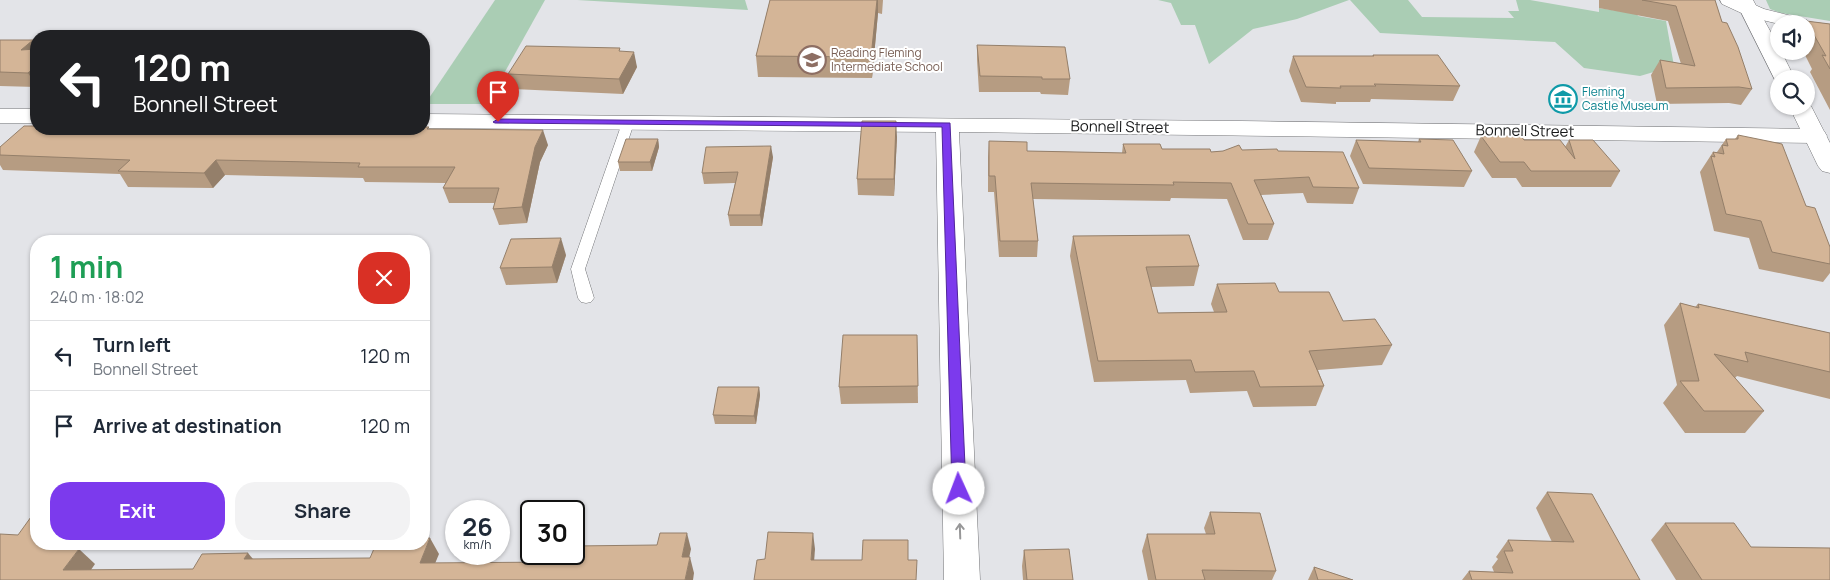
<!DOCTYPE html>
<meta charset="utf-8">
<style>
:root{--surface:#fff;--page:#f2f2f3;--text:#1f2937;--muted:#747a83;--line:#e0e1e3;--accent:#7c3aed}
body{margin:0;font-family:Manrope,sans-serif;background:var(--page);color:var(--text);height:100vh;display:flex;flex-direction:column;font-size:19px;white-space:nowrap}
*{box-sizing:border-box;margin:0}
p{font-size:16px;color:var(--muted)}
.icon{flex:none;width:28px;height:28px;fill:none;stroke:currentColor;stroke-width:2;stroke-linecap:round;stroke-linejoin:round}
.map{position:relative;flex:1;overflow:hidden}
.side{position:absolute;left:30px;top:235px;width:400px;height:315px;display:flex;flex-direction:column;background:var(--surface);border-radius:20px;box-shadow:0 1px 4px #0004}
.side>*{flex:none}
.top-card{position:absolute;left:30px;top:30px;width:400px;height:105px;border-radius:20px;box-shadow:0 1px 4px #0004;background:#202124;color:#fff;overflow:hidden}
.buttons{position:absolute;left:1770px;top:15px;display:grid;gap:10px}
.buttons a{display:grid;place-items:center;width:45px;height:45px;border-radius:50%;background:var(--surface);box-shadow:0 1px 4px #0004;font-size:25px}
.speed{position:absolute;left:445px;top:500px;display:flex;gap:10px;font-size:25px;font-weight:700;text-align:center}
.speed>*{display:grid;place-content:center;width:65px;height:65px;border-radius:50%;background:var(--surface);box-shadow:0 1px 4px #0004;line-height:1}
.speed small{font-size:12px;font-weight:400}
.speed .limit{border:2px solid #111;border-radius:8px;background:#fff;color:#111}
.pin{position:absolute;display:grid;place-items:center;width:42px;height:42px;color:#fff;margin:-51px -21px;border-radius:50% 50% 50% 0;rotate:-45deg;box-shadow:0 0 5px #0007}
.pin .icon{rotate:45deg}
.me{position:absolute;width:55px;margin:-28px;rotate:358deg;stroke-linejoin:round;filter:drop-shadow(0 0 4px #0008)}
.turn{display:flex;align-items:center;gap:18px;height:105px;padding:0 20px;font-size:22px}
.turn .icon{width:65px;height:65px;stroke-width:2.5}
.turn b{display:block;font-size:35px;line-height:42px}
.round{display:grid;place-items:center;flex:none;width:52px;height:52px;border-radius:20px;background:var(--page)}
.head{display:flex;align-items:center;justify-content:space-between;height:85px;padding:0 20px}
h1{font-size:30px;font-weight:700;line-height:38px;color:#1e9e55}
.cta{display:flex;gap:10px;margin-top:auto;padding:10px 20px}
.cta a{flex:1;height:58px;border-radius:20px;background:var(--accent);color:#fff;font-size:20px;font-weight:700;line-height:58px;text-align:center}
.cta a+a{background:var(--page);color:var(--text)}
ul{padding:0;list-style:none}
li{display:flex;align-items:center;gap:15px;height:70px;padding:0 20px;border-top:1px solid var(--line)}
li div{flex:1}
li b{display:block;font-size:19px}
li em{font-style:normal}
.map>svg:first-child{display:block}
.green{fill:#aacdb4}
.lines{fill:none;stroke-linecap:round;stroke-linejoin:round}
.lane-casing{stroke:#737477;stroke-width:1}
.street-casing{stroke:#737477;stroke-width:1}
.secondary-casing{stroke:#737477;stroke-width:1}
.lane{fill:#fff;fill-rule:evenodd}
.street{fill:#fff;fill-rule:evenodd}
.secondary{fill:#fff;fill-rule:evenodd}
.wall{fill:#b69c82}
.shaded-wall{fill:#947f6a}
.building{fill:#d4b597;stroke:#947f6a}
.oneway{stroke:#979798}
.route{fill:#7c3aed;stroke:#51269a}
.labels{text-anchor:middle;stroke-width:4;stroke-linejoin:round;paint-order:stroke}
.far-education-label{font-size:12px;fill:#785e54;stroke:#fff;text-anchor:start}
.far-culture-label{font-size:12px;fill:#0d838f;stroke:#fff;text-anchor:start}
.street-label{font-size:15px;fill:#171819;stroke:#fff}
</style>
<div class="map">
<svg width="1830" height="580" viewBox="0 0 1830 580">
<rect width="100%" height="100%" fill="#e3e4e8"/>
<!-- green -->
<g class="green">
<polygon points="495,0 545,0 487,104 425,104"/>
<polygon points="577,0 745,0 748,10"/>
<polygon points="1158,0 1349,0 1297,19 1253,29 1209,64 1195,25 1181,25 1171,3"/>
<polygon points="1350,0 1408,0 1422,17 1514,18 1508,11 1519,11 1516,0 1530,0 1599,12 1599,8 1637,14 1638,16 1666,21 1674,66 1640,76 1584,68 1555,42 1380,33"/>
<polygon points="1766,0 1830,0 1830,21 1781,13 1770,9"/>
</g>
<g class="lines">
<defs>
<polygon id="lane" points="628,119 634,123 585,269 594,298 591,302 586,303 581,302 578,298 571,269 622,123"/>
<g id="street">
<polygon points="1720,0 1744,0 1764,9 1807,20 1810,24 1806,28 1806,24 1779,24 1750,17 1722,4"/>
<rect x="0" y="109" width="36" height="14"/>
<polygon points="424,114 1241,121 1816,129 1824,131 1827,136 1824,141 1816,143 959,132 980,580 944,580 936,132 424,128"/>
</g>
<g id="secondary">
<polygon points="1735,0 1753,0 1779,47 1779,51 1781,51 1795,79 1779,79 1777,84"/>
<polygon points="1806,101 1811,106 1830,143 1830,173 1822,171 1818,166 1789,106 1806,106"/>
</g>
</defs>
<!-- lane casing -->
<use href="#lane" class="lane-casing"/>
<!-- street casing -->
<use href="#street" class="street-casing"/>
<!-- secondary casing -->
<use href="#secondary" class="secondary-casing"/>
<!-- lane -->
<use href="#lane" class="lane"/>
<!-- street -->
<use href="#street" class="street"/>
<!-- secondary -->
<use href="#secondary" class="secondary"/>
</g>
<!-- wall -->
<g class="wall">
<polygon points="770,0 883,0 882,14 878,13 872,78 758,77 756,56"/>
<polygon points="1599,0 1715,0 1722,22 1752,89 1741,105 1729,103 1657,104 1651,75 1660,60 1681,64 1668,21 1599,8"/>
<polygon points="1806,21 1830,24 1830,110 1810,72 1812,69 1803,51 1806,51 1806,24 1804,24"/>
<polygon points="0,40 33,40 36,45 36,87 0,86"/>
<polygon points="977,45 1070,79 1068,95 1041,94 1040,92 979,92 977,60"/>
<polygon points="621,51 637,67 623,94 513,89 508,74"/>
<polygon points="1373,55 1460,86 1453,101 1371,99 1370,102 1336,102 1336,104 1301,102 1289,71 1293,56 1372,56"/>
<polygon points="36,129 119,129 120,131 201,134 382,132 430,129 548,145 540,162 527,223 499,225 493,209 495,203 449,203 443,188 446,183 365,182 363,178 225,175 213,188 128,187 120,174 3,170 0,165 0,147"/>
<polygon points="1738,135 1806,206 1830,247 1830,273 1823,282 1759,269 1749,238 1714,231 1700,172 1713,152 1717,152 1726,139 1735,139"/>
<polygon points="1481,136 1524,140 1565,147 1569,140 1620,171 1611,187 1522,187 1516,178 1492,178 1474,152"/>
<polygon points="897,137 894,196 858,195 857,179"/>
<polygon points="658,139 659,147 652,171 620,171 618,162"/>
<polygon points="1419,139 1472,171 1464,187 1363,184 1350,156 1356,140 1418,142"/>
<polygon points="989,141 1027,151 1122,153 1123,144 1162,149 1211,152 1242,150 1278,151 1359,188 1353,204 1307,203 1303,193 1261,195 1274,224 1268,240 1243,240 1227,199 1171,198 1170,201 1033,199 1038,241 1037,257 999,257 994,192 988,192 988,157"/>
<polygon points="773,157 762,226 730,226 728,215 735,183 704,184 702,173"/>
<polygon points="1073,236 1199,266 1194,286 1151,287 1158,313 1214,312 1211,304 1217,284 1279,292 1343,321 1392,345 1382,365 1318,370 1324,386 1316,406 1253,407 1247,391 1190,393 1186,380 1094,382 1070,256"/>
<polygon points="566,255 557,283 506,285 500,268"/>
<polygon points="1680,303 1695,307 1698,304 1830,333 1830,399 1737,376 1735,378 1764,411 1745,433 1685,433 1663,403 1677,385 1664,325"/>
<polygon points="917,335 918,403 841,404 839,387"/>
<polygon points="759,387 760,395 756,424 715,424 713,415"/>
<polygon points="1547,492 1640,580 1462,580 1469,571 1494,572 1492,567 1498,559 1496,557 1508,540 1552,542 1536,508"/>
<polygon points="1210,512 1276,571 1272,580 1148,580 1142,551 1147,534 1206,534 1204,528"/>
<polygon points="1665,523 1751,547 1830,580 1676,580 1651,540"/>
<polygon points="1024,550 1073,580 1023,580 1022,566"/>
<polygon points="1314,567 1353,580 1308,580"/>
</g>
<!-- shaded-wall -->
<g class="shaded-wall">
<polygon points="877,0 878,0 878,13 872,78 871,57"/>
<polygon points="33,40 36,45 36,58 21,50"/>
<polygon points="634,52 637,67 623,94 619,79"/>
<polygon points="36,66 36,85 28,73"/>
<polygon points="896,121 897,137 894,196 894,179"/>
<polygon points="543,130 548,145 540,162 527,223 522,207 535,147"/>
<polygon points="658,139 659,147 652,171 650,162"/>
<polygon points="771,146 773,157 762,226 760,215"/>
<polygon points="216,160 225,175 213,188 204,173"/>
<polygon points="561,238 566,255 557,283 552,267"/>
<polygon points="759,387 760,395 756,424 754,416"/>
<polygon points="424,452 426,457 424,461"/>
<polygon points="687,533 691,549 686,572 682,557"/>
<polygon points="813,533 815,549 813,576 811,560"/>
<polygon points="430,538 439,554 429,578 420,563"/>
<polygon points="50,544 77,544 63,564 47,548"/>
<polygon points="79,549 95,564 84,580 63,570"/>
<polygon points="248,553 261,569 244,559"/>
<polygon points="690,557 694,573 693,580 685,580"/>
</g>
<!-- building -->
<g class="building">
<polygon points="770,0 877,0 871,57 756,56"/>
<polygon points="1642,0 1715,0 1722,22 1727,23 1738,47 1752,89 1739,87 1666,88 1660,60 1695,66 1676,6"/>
<polygon points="1806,21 1830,24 1830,69 1822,55 1826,56"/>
<polygon points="0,40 33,40 21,50 36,49 36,66 28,73 0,72"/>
<polygon points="977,45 1065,47 1070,79 1042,79 1042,77 980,76"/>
<polygon points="526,46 620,48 619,51 634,52 619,79 508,74"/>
<polygon points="1373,55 1438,55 1460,86 1374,84 1376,86 1340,86 1341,88 1306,87 1293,56 1374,56"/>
<polygon points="862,121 896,121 894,179 857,179"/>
<polygon points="24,126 36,126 36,129 118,129 116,131 201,134 203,131 287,132 290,129 382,132 384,129 424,129 424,127 429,127 427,129 543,130 535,147 522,207 493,209 499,188 443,188 455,167 358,167 360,163 216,160 204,173 118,171 130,160 0,155 0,147"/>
<polygon points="1738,135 1782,144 1806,206 1815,208 1830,247 1830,264 1772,252 1761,221 1726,214 1711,156 1715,157 1713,152 1724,154 1722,145 1728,146 1726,139 1738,139"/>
<polygon points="1481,136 1521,136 1524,140 1560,140 1575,159 1569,140 1593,140 1620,171 1531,171 1524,162 1500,162"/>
<polygon points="626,139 658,139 650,162 618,162"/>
<polygon points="1419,139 1453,140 1472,171 1369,168 1356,140 1421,142"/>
<polygon points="989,141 1027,142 1027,151 1126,153 1123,144 1160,144 1162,149 1210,149 1211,152 1223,151 1239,145 1242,150 1277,149 1278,151 1343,152 1359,188 1313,187 1309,177 1254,180 1274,224 1248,224 1231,183 1173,182 1174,185 1031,183 1038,241 1000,241 995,176 989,176"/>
<polygon points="771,146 760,215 728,215 738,172 702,173 706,147"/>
<polygon points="1189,235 1199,266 1146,267 1158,313 1227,312 1217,284 1275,283 1279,292 1329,292 1343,321 1375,319 1392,345 1309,351 1324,386 1260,387 1254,371 1195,372 1191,360 1098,361 1073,236"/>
<polygon points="561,238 552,267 500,268 511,239"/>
<polygon points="1680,303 1699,308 1698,304 1830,333 1830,372 1745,352 1748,362 1714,354 1764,411 1704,411 1680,381 1699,381"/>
<polygon points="843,335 917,335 918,386 839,387"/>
<polygon points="718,387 759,387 754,416 713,415"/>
<polygon points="1547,492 1592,494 1640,580 1472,580 1469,571 1513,573 1504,551 1513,551 1508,540 1574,542"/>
<polygon points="36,510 36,544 50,544 47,548 79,549 63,570 193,569 202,554 248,553 244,559 370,558 376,544 424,544 424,538 430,538 420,563 560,562 562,554 574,554 574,546 657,545 660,533 687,533 682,557 690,557 685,580 0,580 0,534 18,535"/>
<polygon points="1210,512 1260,513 1276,571 1202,570 1205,580 1156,580 1147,534 1215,534"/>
<polygon points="1665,523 1734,523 1751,547 1830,548 1830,580 1702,580"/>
<polygon points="768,532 813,533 811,560 862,560 863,540 908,540 908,560 917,560 916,580 754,580 757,560 765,559"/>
<polygon points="1069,549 1073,580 1027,580 1024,550"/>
<polygon points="1314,567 1353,580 1318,580"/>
</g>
<!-- one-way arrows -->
<defs><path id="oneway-shaft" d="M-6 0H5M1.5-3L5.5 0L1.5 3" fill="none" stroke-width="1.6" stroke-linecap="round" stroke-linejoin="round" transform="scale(1.25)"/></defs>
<use class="oneway" href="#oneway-shaft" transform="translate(960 531) rotate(-92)"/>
<!-- route -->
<polygon class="route" points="498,119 950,123 966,489 964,493 959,495 954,493 952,489 942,127 495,123 493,122"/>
<!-- icons -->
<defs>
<symbol id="school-ring" viewBox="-11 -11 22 22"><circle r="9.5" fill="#fff" stroke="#8d6e63" stroke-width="1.5"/><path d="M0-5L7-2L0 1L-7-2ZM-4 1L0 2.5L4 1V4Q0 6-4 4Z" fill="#8d6e63"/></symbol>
<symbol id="museum-ring" viewBox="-11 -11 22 22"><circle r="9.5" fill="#fff" stroke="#0f9aa8" stroke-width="1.5"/><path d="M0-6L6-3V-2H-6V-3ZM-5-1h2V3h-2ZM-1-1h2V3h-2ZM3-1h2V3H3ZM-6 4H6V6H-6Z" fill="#0f9aa8"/></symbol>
</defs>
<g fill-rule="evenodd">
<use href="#school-ring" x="796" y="44" width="32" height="32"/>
<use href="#museum-ring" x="1547" y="83" width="32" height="32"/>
</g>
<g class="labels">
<!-- far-education labels -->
<g class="far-education-label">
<text x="831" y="57">Reading Fleming<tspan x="831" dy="14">Intermediate School</tspan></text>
</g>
<!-- far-culture labels -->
<g class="far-culture-label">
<text x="1582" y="96">Fleming<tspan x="1582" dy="14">Castle Museum</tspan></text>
</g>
<!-- street labels -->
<g class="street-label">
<text transform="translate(1120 127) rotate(1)" y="5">Bonnell Street</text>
<text transform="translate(1525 131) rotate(1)" y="5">Bonnell Street</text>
</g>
</g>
</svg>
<div class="buttons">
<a><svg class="icon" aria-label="sound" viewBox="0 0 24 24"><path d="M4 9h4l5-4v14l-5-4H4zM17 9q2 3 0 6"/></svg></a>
<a><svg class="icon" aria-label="search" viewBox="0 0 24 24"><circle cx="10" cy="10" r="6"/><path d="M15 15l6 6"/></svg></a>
</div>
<div class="speed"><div>26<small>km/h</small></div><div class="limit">30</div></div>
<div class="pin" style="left:498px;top:122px;background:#d93025"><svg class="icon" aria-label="arrive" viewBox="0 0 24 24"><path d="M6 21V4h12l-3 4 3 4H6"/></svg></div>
<svg class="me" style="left:959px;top:489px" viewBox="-20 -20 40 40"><circle r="19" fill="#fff"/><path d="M0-13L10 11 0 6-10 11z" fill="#7c3aed"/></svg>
<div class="top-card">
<div class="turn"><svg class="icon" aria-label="left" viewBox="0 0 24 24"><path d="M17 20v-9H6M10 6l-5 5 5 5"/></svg><div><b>120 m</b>Bonnell Street</div></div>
</div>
<section class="side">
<div class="head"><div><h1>1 min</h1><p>240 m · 18:02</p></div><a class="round" style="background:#d93025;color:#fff"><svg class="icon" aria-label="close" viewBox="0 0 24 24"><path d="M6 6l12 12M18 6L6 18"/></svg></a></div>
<ul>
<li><svg class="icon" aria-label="left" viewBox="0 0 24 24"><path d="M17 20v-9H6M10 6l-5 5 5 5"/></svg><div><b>Turn left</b><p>Bonnell Street</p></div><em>120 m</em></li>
<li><svg class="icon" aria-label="arrive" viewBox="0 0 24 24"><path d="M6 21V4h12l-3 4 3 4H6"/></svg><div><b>Arrive at destination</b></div><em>120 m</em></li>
</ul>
<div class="cta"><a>Exit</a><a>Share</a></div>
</section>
</div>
